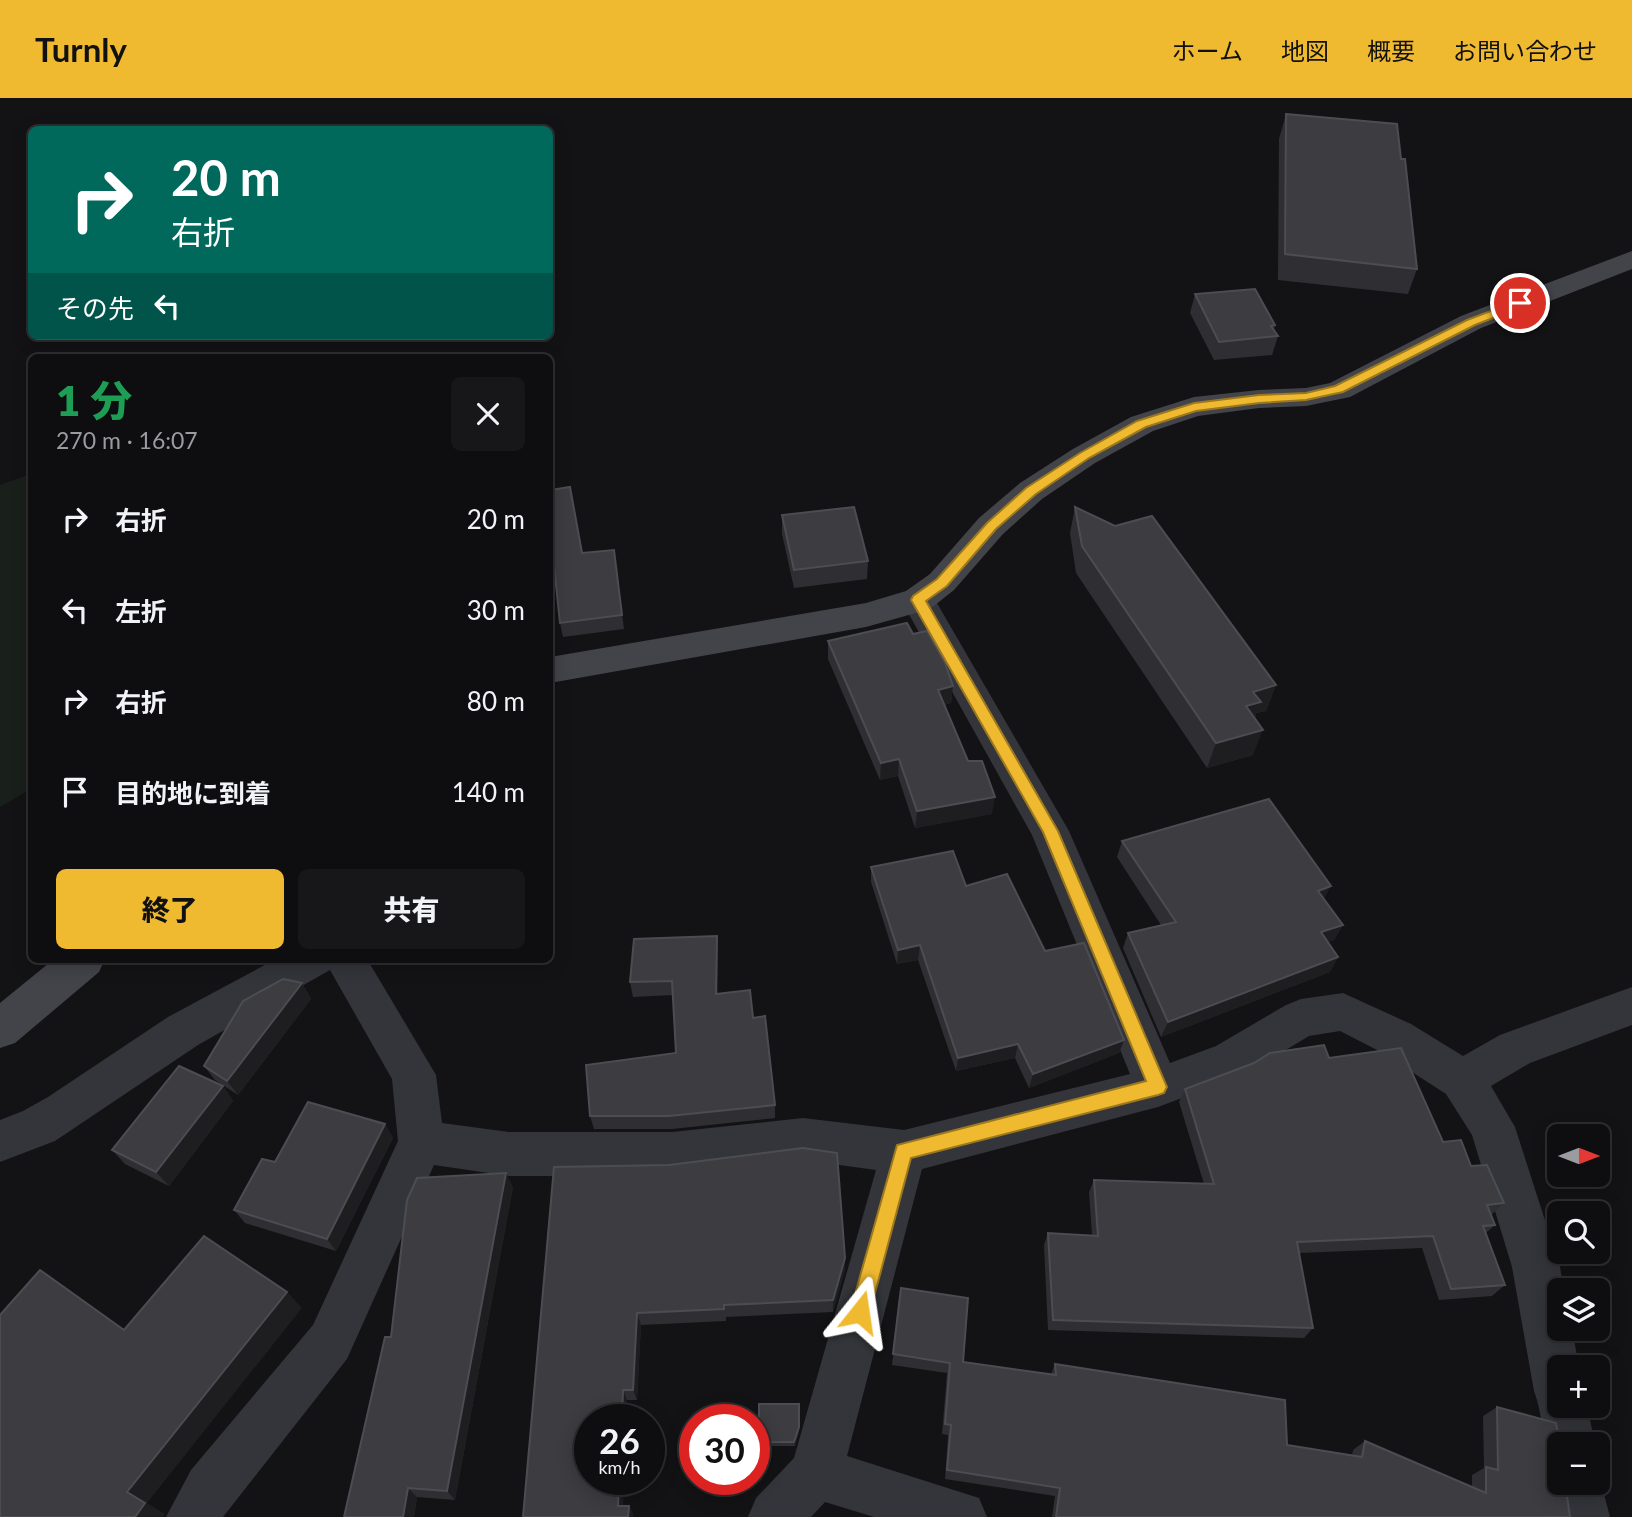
<!DOCTYPE html>
<html lang="ja">
<meta charset="utf-8">
<style>
:root{--surface:#0e0e10;--page:#171719;--text:#f1f3f6;--muted:#9b9c9f;--line:#2e2e30;--accent:#f0ba30}
body{margin:0;font-family:Lato,"Noto Sans JP",sans-serif;background:var(--page);color:var(--text);height:100vh;display:flex;flex-direction:column;font-size:26px;white-space:nowrap}
*{box-sizing:border-box;margin:0}
p{font-size:23px;color:var(--muted)}
.icon{flex:none;width:38px;height:38px;fill:none;stroke:currentColor;stroke-width:2;stroke-linecap:round;stroke-linejoin:round}
.map{position:relative;flex:1;overflow:hidden}
.drawer{position:absolute;left:28px;top:256px;width:525px;height:609px;display:flex;flex-direction:column;background:var(--surface);border-radius:10px;box-shadow:0 4px 18px #0003,0 0 0 2px var(--line)}
.drawer>*{flex:none}
.hud{position:absolute;left:28px;top:28px;width:525px;height:214px;border-radius:10px;box-shadow:0 4px 18px #0003,0 0 0 2px var(--line);background:#00695c;color:#fff;overflow:hidden}
.needle{width:46px;rotate:90deg}
.tools{position:absolute;left:1547px;top:1026px;display:grid;gap:14px}
.tools a{display:grid;place-items:center;width:63px;height:63px;border-radius:10px;background:var(--surface);box-shadow:0 4px 18px #0003,0 0 0 2px var(--line);font-size:35px}
.speed{position:absolute;left:574px;top:1306px;display:flex;gap:14px;font-size:35px;font-weight:700;text-align:center}
.speed>*{display:grid;place-content:center;width:91px;height:91px;border-radius:50%;background:var(--surface);box-shadow:0 4px 18px #0003,0 0 0 2px var(--line);line-height:1}
.speed small{font-size:18px;font-weight:400}
.speed .limit{border:10px solid #d22;background:#fff;color:#111}
.pin{position:absolute;display:grid;place-items:center;width:60px;height:60px;color:#fff;margin:-30px;border:4px solid #fff;border-radius:50%;box-shadow:0 2px 7px #0007}
.me{position:absolute;width:77px;margin:-38px;rotate:15deg;stroke-linejoin:round;filter:drop-shadow(0 0 5px #0008)}
.turn{display:flex;align-items:center;gap:24px;height:147px;padding:0 28px;font-size:32px}
.turn .icon{width:91px;height:91px;stroke-width:2.5}
.turn b{display:block;font-size:49px;line-height:60px}
.then{display:flex;align-items:center;height:66px;padding:0 28px;background:#0003;gap:14px;font-size:26px}
.round{display:grid;place-items:center;flex:none;width:74px;height:74px;border-radius:10px;background:var(--page)}
.overview{display:flex;align-items:center;justify-content:space-between;height:119px;padding:0 28px}
h1{font-size:42px;font-weight:800;line-height:52px;color:#1e9e55}
.primary-button{display:flex;gap:14px;margin-top:auto;padding:14px 28px}
.primary-button a{flex:1;height:80px;border-radius:10px;background:var(--accent);color:#111;font-size:28px;font-weight:800;line-height:80px;text-align:center}
.primary-button a+a{background:var(--page);color:var(--text)}
ul{padding:0;list-style:none}
li{display:flex;align-items:center;gap:21px;height:91px;padding:0 28px}
li div{flex:1}
li b{display:block;font-size:26px}
li em{font-style:normal}
header{display:flex;align-items:center;gap:42px;box-sizing:border-box;height:98px;padding:0 35px;background:var(--accent);color:#111}
header strong{font-size:33px}
nav{display:flex;gap:38px;margin-inline-start:auto;font-size:24px}
.map>svg:first-child{display:block}
.green{fill:#191f1b}
.lines{fill:none;stroke-linecap:round;stroke-linejoin:round}
.street{fill:#34353a;fill-rule:evenodd}
.secondary{fill:#42444a;fill-rule:evenodd}
.wall{fill:#2f2f33}
.shaded-wall{fill:#1e1e21}
.building{fill:#3c3c41;stroke:#4c4d53;stroke-width:2}
.route{fill:#f0ba30;stroke:#9c791f;stroke-width:2}
</style>
<header>
<strong>Turnly</strong>
<nav><a>ホーム</a><a>地図</a><a>概要</a><a>お問い合わせ</a></nav>
</header>
<div class="map">
<svg width="1632" height="1419" viewBox="0 0 1632 1419">
<rect width="100%" height="100%" fill="#131315"/>
<!-- green -->
<polygon class="green" points="31,376 31,691 0,709 0,387"/>
<g class="lines">
<!-- street -->
<path class="street" d="M918,490L930,493L1069,733L1170,965L1216,948L1286,907L1301,901L1343,895L1411,926L1463,958L1500,937L1632,889V927L1530,965L1491,988L1515,1029L1560,1169L1564,1192H1559V1230H1572L1579,1269H1559V1307H1587L1595,1346H1559V1384H1598V1373L1610,1419H1556L1550,1384L1557,1367L1551,1364C1541,1341 1543,1315 1534,1293L1512,1169L1472,1037L1446,996L1381,954L1340,933L1309,938L1246,976L1158,1009L922,1071L847,1358L979,1400L987,1419H874L825,1404L811,1419H748L756,1400L794,1360L876,1072L803,1062L672,1078H509L434,1067L347,1261L223,1419H166L191,1372L313,1227L398,1043L392,981L330,872L198,947L55,1043L0,1064V1022L23,1013L48,999L168,919L276,861H367L436,977L442,1025L509,1034H672L803,1020L904,1032L1130,976L1032,737L901,502L906,493Z"/>
<!-- secondary -->
<g class="secondary">
<polygon points="1632,153 1632,171 1481,230 1350,299 1306,308 1259,310 1198,318 1153,333 1095,365 1042,401 1003,436 954,492 930,511 866,529 550,585 550,559 866,505 906,493 930,476 979,420 1020,385 1073,351 1131,319 1194,299 1259,292 1306,290 1330,285 1461,218"/>
<polygon points="54,861 105,861 99,874 15,945 0,950 0,905"/>
</g>
</g>
<!-- wall -->
<g class="wall">
<polygon points="1286,16 1401,61 1417,171 1408,196 1278,182 1279,41"/>
<polygon points="1195,196 1275,227 1274,232 1278,238 1272,257 1214,262 1190,215"/>
<polygon points="550,392 582,455 614,452 624,531 563,539 560,525 556,482 550,483"/>
<polygon points="1075,409 1276,587 1266,613 1256,615 1255,620 1253,657 1207,670 1076,475 1070,435"/>
<polygon points="782,417 868,463 867,481 794,490 782,436"/>
<polygon points="913,536 953,588 951,605 944,607 992,716 915,730 898,678 880,682 828,561 828,543"/>
<polygon points="1122,743 1324,801 1343,827 1334,842 1328,844 1338,859 1330,874 1161,939 1123,850 1128,835 1161,827 1117,759"/>
<polygon points="871,769 966,788 1045,853 1124,942 1119,955 1029,990 1015,960 956,973 918,862 897,866 871,784"/>
<polygon points="717,838 718,853 718,896 753,920 775,1007 775,1020 672,1031 594,1031 590,1018 676,955 673,897 633,899 630,884"/>
<polygon points="302,885 311,901 238,997 215,982 204,968"/>
<polygon points="1329,960 1443,1044 1471,1068 1504,1105 1491,1117 1495,1127 1486,1135 1505,1187 1492,1198 1439,1202 1422,1150 1299,1155 1313,1230 1304,1240 1048,1232 1044,1147 1048,1135 1092,1137 1089,1094 1094,1082 1204,1086 1179,1004 1185,991"/>
<polygon points="223,988 233,1003 169,1088 125,1066 112,1052"/>
<polygon points="385,1026 393,1040 336,1153 245,1125 234,1112 275,1064"/>
<polygon points="554,1069 845,1160 845,1172 833,1214 726,1219 726,1223 641,1227 637,1302 627,1302 626,1321 590,1321 623,1408 629,1408 633,1416 633,1419 523,1419"/>
<polygon points="513,1089 455,1402 417,1399 414,1419 344,1419 391,1239"/>
<polygon points="901,1190 963,1264 1051,1276 1055,1266 1287,1347 1352,1358 1353,1352 1365,1343 1472,1389 1472,1377 1484,1370 1483,1318 1497,1309 1559,1384 1570,1419 1052,1419 1055,1398 945,1381 948,1337 942,1336 947,1275 892,1267"/>
<polygon points="799,1334 795,1348 760,1348 759,1344"/>
</g>
<!-- shaded-wall -->
<g class="shaded-wall">
<polygon points="1276,587 1266,613 1256,615 1251,629 1246,608 1253,594"/>
<polygon points="953,588 951,605 936,609 938,592"/>
<polygon points="1263,632 1253,657 1207,670 1216,645"/>
<polygon points="899,661 898,678 880,682 881,665"/>
<polygon points="995,699 992,716 915,730 917,713"/>
<polygon points="1331,788 1322,804 1318,793"/>
<polygon points="1343,827 1334,842 1313,850 1321,834"/>
<polygon points="717,838 718,853 718,910 716,896"/>
<polygon points="920,847 918,862 897,866 898,852"/>
<polygon points="1338,859 1330,874 1161,939 1168,924"/>
<polygon points="302,885 311,901 238,997 227,983"/>
<polygon points="1124,942 1119,955 1029,990 1033,976"/>
<polygon points="1018,946 1015,960 956,973 958,960"/>
<polygon points="223,988 233,1003 169,1088 156,1074"/>
<polygon points="385,1026 393,1040 336,1153 327,1141"/>
<polygon points="506,1075 513,1089 455,1402 447,1393"/>
<polygon points="845,1160 845,1172 833,1214 833,1202"/>
<polygon points="287,1194 302,1210 147,1405 165,1416 162,1419 135,1419 127,1394"/>
<polygon points="637,1215 641,1227 637,1302 633,1292"/>
<polygon points="623,1292 627,1302 626,1321 622,1321"/>
<polygon points="799,1306 799,1334 795,1348 794,1344"/>
<polygon points="619,1381 624,1381 623,1416 618,1408"/>
<polygon points="408,1390 417,1399 414,1419 403,1419"/>
<polygon points="629,1408 633,1416 633,1419 628,1419"/>
</g>
<!-- building -->
<g class="building">
<polygon points="1286,16 1397,26 1401,61 1405,61 1417,171 1285,156"/>
<polygon points="1255,191 1275,227 1271,228 1278,238 1219,244 1195,196"/>
<polygon points="570,389 582,455 614,452 622,517 560,525 554,468 550,468 550,392"/>
<polygon points="854,409 868,463 794,472 782,417"/>
<polygon points="1075,409 1115,428 1152,418 1276,587 1253,594 1261,604 1246,608 1263,632 1216,645 1082,448"/>
<polygon points="907,525 913,536 927,533 945,565 953,588 938,592 968,663 982,663 995,699 917,713 899,661 881,665 828,543"/>
<polygon points="1269,701 1331,788 1318,793 1343,827 1321,834 1338,859 1168,924 1128,835 1176,824 1122,743"/>
<polygon points="953,753 966,788 1007,776 1045,853 1084,845 1124,942 1033,976 1018,946 958,960 920,847 898,852 871,769"/>
<polygon points="717,838 716,896 750,892 753,920 765,918 775,1007 669,1018 590,1018 586,967 676,955 672,883 630,884 634,841"/>
<polygon points="283,881 302,885 227,983 204,968 243,903"/>
<polygon points="1324,947 1329,960 1401,950 1443,1044 1461,1042 1471,1068 1487,1067 1504,1105 1487,1107 1495,1127 1483,1128 1505,1187 1451,1191 1433,1138 1297,1144 1313,1230 1053,1222 1048,1135 1098,1138 1094,1082 1214,1086 1185,991 1254,965 1270,955"/>
<polygon points="179,968 223,988 156,1074 112,1052"/>
<polygon points="308,1004 385,1026 327,1141 234,1112 262,1061 275,1064"/>
<polygon points="803,1050 837,1055 845,1160 833,1202 724,1207 724,1211 637,1215 633,1292 623,1292 622,1321 590,1321 590,1381 619,1381 618,1408 629,1408 628,1419 523,1419 554,1069 669,1067"/>
<polygon points="506,1075 447,1393 408,1390 403,1419 344,1419 385,1239 391,1239 407,1102 417,1080"/>
<polygon points="204,1138 287,1194 127,1394 145,1405 135,1419 0,1419 0,1217 40,1172 124,1232"/>
<polygon points="901,1190 968,1200 963,1264 1056,1277 1055,1266 1285,1302 1287,1347 1362,1359 1365,1343 1486,1395 1486,1369 1498,1372 1497,1309 1556,1325 1560,1346 1559,1346 1559,1384 1565,1384 1570,1419 1056,1419 1060,1390 947,1372 951,1327 945,1326 950,1265 893,1256"/>
<polygon points="759,1306 799,1306 799,1329 794,1344 759,1344"/>
</g>
<!-- route -->
<polygon class="route" points="1520,202 1526,205 1524,208 1475,227 1343,294 1306,302 1259,305 1196,313 1146,329 1089,360 1036,396 996,431 947,488 926,503 1058,733 1167,989 1164,995 1158,997 911,1060 870,1214 867,1221 860,1224 853,1221 850,1214 897,1047 1146,983 1043,734 911,502 913,498 937,481 987,425 1026,390 1080,355 1137,323 1194,305 1259,297 1306,295 1335,288 1467,222"/>
</svg>
<div class="tools">
<a><svg class="needle" viewBox="-14 -14 28 28"><path d="M0-13l5 13h-10z" fill="#e53935"/><path d="M0 13l5-13h-10z" fill="#9b9c9f"/></svg></a>
<a><svg class="icon" aria-label="search" viewBox="0 0 24 24"><circle cx="10" cy="10" r="6"/><path d="M15 15l6 6"/></svg></a>
<a><svg class="icon" aria-label="layers" viewBox="0 0 24 24"><path d="M12 4l9 5-9 5-9-5zM3 14l9 5 9-5"/></svg></a>
<a>+</a>
<a>−</a>
</div>
<div class="speed"><div>26<small>km/h</small></div><div class="limit">30</div></div>
<div class="pin" style="left:1520px;top:205px;background:#d93025"><svg class="icon" aria-label="arrive" viewBox="0 0 24 24"><path d="M6 21V4h12l-3 4 3 4H6"/></svg></div>
<svg class="me" style="left:860px;top:1214px" viewBox="-20 -20 40 40"><path d="M0-17L14 15 0 8-14 15z" fill="#f0ba30" stroke="#fff" stroke-width="4"/></svg>
<div class="hud">
<div class="turn"><svg class="icon" aria-label="right" viewBox="0 0 24 24"><path d="M7 20v-9h11M14 6l5 5-5 5"/></svg><div><b>20 m</b>右折</div></div>
<div class="then">その先<svg class="icon" aria-label="left" viewBox="0 0 24 24"><path d="M17 20v-9H6M10 6l-5 5 5 5"/></svg></div>
</div>
<section class="drawer">
<div class="overview"><div><h1>1 分</h1><p>270 m · 16:07</p></div><a class="round"><svg class="icon" aria-label="close" viewBox="0 0 24 24"><path d="M6 6l12 12M18 6L6 18"/></svg></a></div>
<ul>
<li><svg class="icon" aria-label="right" viewBox="0 0 24 24"><path d="M7 20v-9h11M14 6l5 5-5 5"/></svg><div><b>右折</b></div><em>20 m</em></li>
<li><svg class="icon" aria-label="left" viewBox="0 0 24 24"><path d="M17 20v-9H6M10 6l-5 5 5 5"/></svg><div><b>左折</b></div><em>30 m</em></li>
<li><svg class="icon" aria-label="right" viewBox="0 0 24 24"><path d="M7 20v-9h11M14 6l5 5-5 5"/></svg><div><b>右折</b></div><em>80 m</em></li>
<li><svg class="icon" aria-label="arrive" viewBox="0 0 24 24"><path d="M6 21V4h12l-3 4 3 4H6"/></svg><div><b>目的地に到着</b></div><em>140 m</em></li>
</ul>
<div class="primary-button"><a>終了</a><a>共有</a></div>
</section>
</div>
